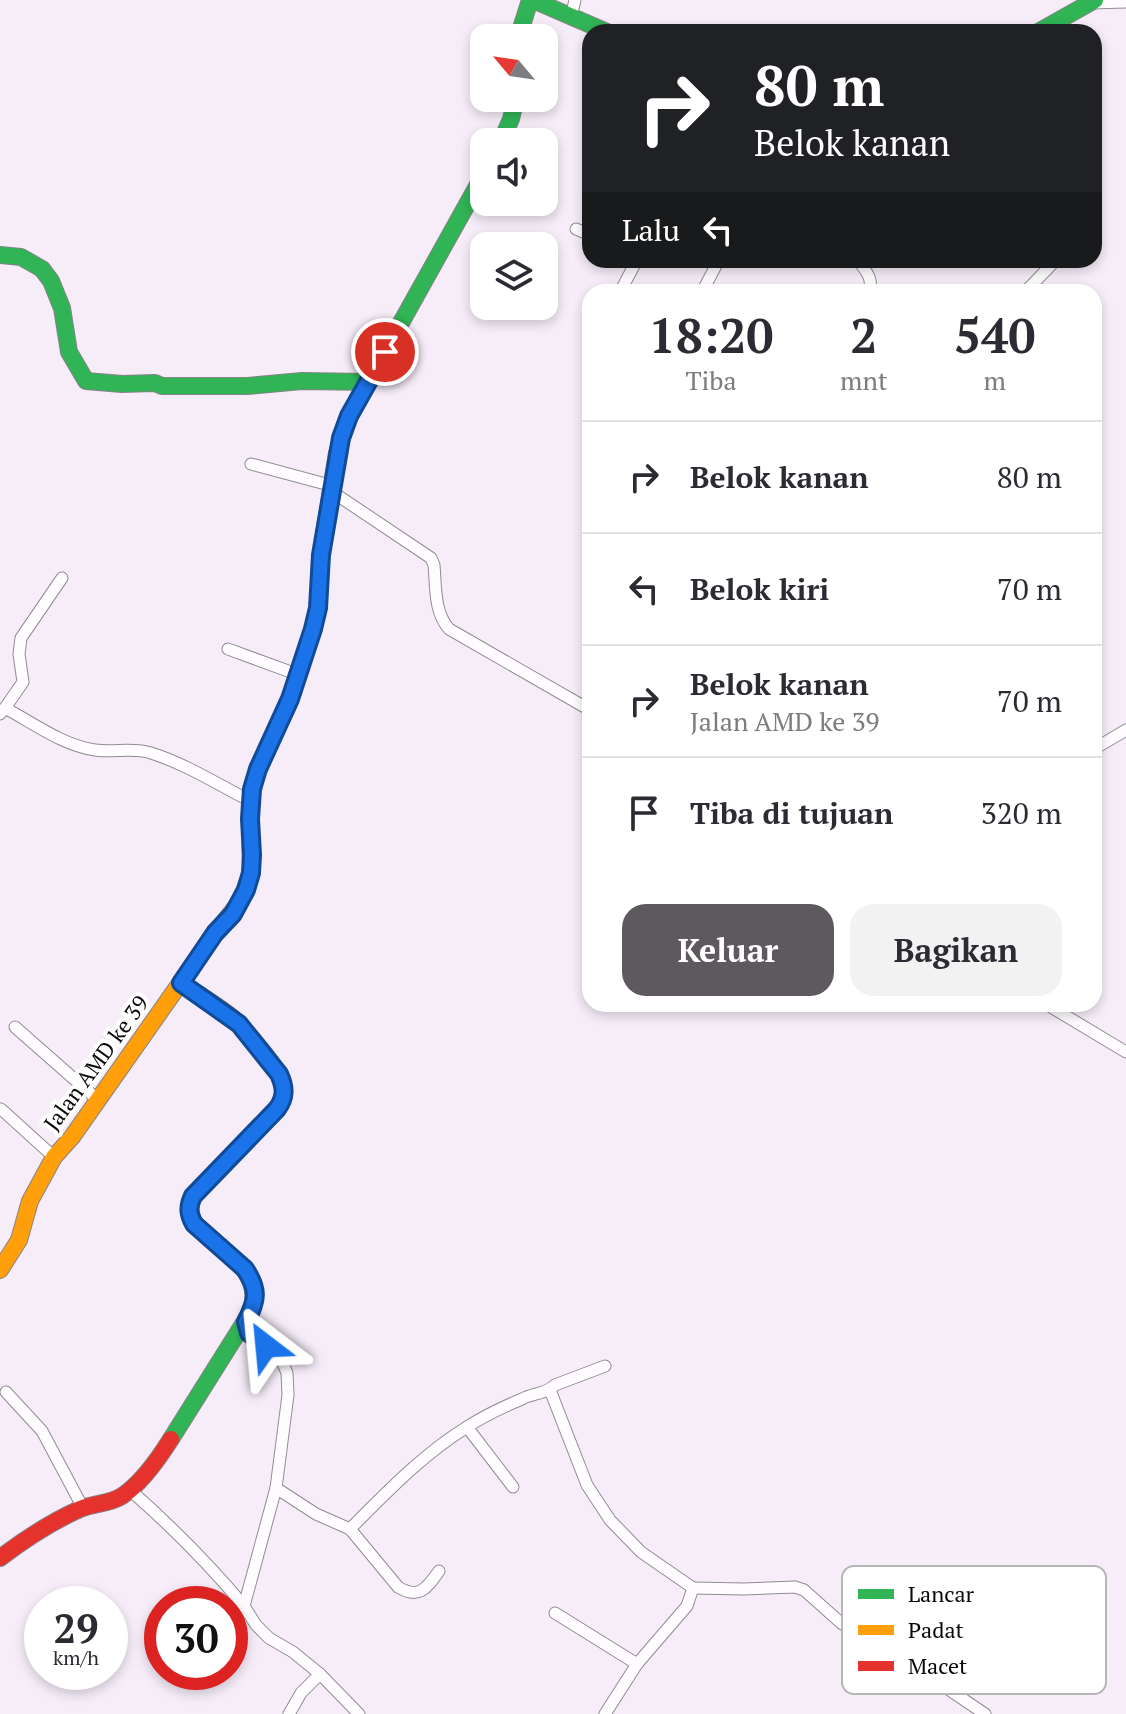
<!DOCTYPE html>
<html lang="id">
<style>
:root{--surface:#fff;--page:#f2f2f3;--text:#2b2b33;--muted:#7c7c81;--line:#e1e1e2;--accent:#5d595e}
body{margin:0;font-family:"PT Serif",serif;background:var(--page);color:var(--text);height:100vh;display:flex;flex-direction:column;font-size:30px;white-space:nowrap}
*{box-sizing:border-box;margin:0}
p{font-size:26px;color:var(--muted)}
.icon{flex:none;width:44px;height:44px;fill:none;stroke:currentColor;stroke-width:2;stroke-linecap:round;stroke-linejoin:round}
.map{position:relative;flex:1;overflow:hidden}
.sheet{position:absolute;left:582px;top:284px;width:520px;height:728px;display:flex;flex-direction:column;background:var(--surface);border-radius:24px;box-shadow:0 4px 12px #0003}
.sheet>*{flex:none}
.hud{position:absolute;left:582px;top:24px;width:520px;height:244px;border-radius:24px;box-shadow:0 4px 12px #0003;background:#202124;color:#fff;overflow:hidden}
.needle{width:52px;rotate:299deg}
.fabs{position:absolute;left:470px;top:24px;display:grid;gap:16px}
.fabs a{display:grid;place-items:center;width:88px;height:88px;border-radius:16px;background:var(--surface);box-shadow:0 4px 12px #0003;font-size:40px}
.speed{position:absolute;left:24px;top:1586px;display:flex;gap:16px;font-size:40px;font-weight:700;text-align:center}
.speed>*{display:grid;place-content:center;width:104px;height:104px;border-radius:50%;background:var(--surface);box-shadow:0 4px 12px #0003;line-height:1}
.speed small{font-size:20px;font-weight:400}
.speed .limit{border:12px solid #d22;background:#fff;color:#111}
.pin{position:absolute;display:grid;place-items:center;width:68px;height:68px;color:#fff;margin:-34px;border:4px solid #fff;border-radius:50%;box-shadow:0 2px 8px #0007}
.me{position:absolute;width:88px;margin:-44px;rotate:331deg;stroke-linejoin:round;filter:drop-shadow(0 0 6px #0008)}
.turn{display:flex;align-items:center;gap:28px;height:168px;padding:0 40px;font-size:36px}
.turn .icon{width:104px;height:104px;stroke-width:2.5}
.turn b{display:block;font-size:56px;line-height:68px}
.then{display:flex;align-items:center;height:76px;padding:0 40px;background:#0003;gap:16px;font-size:30px}
.eta{display:flex;justify-content:space-evenly;align-items:center;height:136px;text-align:center}
.eta b{font-size:48px;font-weight:700;line-height:56px}
.primary-button{display:flex;gap:16px;margin-top:auto;padding:16px 40px}
.primary-button a{flex:1;height:92px;border-radius:24px;background:var(--accent);color:#fff;font-size:32px;font-weight:700;line-height:92px;text-align:center}
.primary-button a+a{background:var(--page);color:var(--text)}
ul{padding:0;list-style:none}
li{display:flex;align-items:center;gap:24px;height:112px;padding:0 40px;border-top:2px solid var(--line)}
li div{flex:1}
li b{display:block;font-size:30px}
li em{font-style:normal}
.map>svg:first-child{display:block}
.lines{fill:none;stroke-linecap:round;stroke-linejoin:round}
.street-casing{stroke:#908c92;stroke-width:13}
.fast-casing{stroke:#878388;stroke-width:18}
.slow-casing{stroke:#878388;stroke-width:18}
.jam-casing{stroke:#878388;stroke-width:18}
.street{stroke:#fefcfe;stroke-width:11}
.fast{stroke:#30b455;stroke-width:16}
.slow{stroke:#ff9f0a;stroke-width:16}
.jam{stroke:#e5322d;stroke-width:16}
.route-casing{stroke:#114b97;stroke-width:20}
.route{stroke:#1a73e8;stroke-width:14}
.labels{text-anchor:middle;stroke-width:8;stroke-linejoin:round;paint-order:stroke}
.street-label{font-size:22px;fill:#0a0a0a;stroke:#fff}
.key{fill:#fff;stroke:#b6b6b6;stroke-width:2}
.key-label{font-size:22px;fill:#0a0a0a}
</style>
<div class="map">
<svg width="1126" height="1714" viewBox="0 0 1126 1714">
<rect width="100%" height="100%" fill="#f6edf9"/>
<g class="lines">
<defs>
<g id="street">
<polyline points="1091,3 1126,2"/>
<polyline points="571,17 575,0"/>
<polyline points="576,229 590,235"/>
<path d="M858,260C865,270 875,280 868,292"/>
<polyline points="620,292 637,260"/>
<polyline points="702,292 719,260"/>
<polyline points="1025,292 1056,260"/>
<polyline points="251,464 333,486"/>
<path d="M331,491L431,558L434,565C436,587 434,612 449,629L590,710"/>
<polyline points="228,649 299,675"/>
<polyline points="5,708 23,682 19,654 21,638 62,578"/>
<path d="M0,714L5,708C33,723 64,746 95,750C114,753 132,747 151,753C186,764 219,785 252,802"/>
<polyline points="1094,749 1126,730"/>
<polyline points="1046,1004 1126,1052"/>
<polyline points="15,1027 98,1100"/>
<polyline points="1,1109 54,1157"/>
<polyline points="246,1322 249,1333 282,1361 287,1373 288,1395 276,1488 244,1606 256,1625 269,1638 293,1652 320,1674 359,1714"/>
<polyline points="550,1390 587,1485 610,1520 641,1552 693,1588 687,1606 637,1664 605,1714"/>
<polyline points="6,1392 42,1431 83,1508"/>
<polyline points="467,1427 513,1487"/>
<path d="M276,1488L316,1514L350,1529L398,1587C419,1600 427,1588 439,1571"/>
<path d="M129,1489C171,1526 209,1564 244,1606"/>
<path d="M350,1529C387,1492 422,1455 467,1427C484,1416 503,1407 522,1399C533,1393 546,1394 555,1385L605,1366"/>
<polyline points="693,1588 744,1589 795,1587 804,1590 841,1623 899,1656 985,1714"/>
<polyline points="555,1613 637,1664"/>
<polyline points="289,1714 301,1693 320,1674"/>
</g>
<g id="fast">
<polyline points="533,0 607,32"/>
<polyline points="1038,32 1095,0"/>
<polyline points="518,38 530,0"/>
<polyline points="501,142 511,119 516,98"/>
<polyline points="0,255 21,257 42,269 51,281 62,308 69,352 86,381 122,384 155,383 162,386 247,386 302,381 368,382"/>
<polyline points="181,982 215,933 240,902 251,873 250,819 252,789 258,769 290,699 313,629 318,608 321,555 337,453 349,416 484,174"/>
<path d="M171,1439L252,1310C267,1249 174,1244 193,1196L277,1109C282,1101 285,1094 283,1085C280,1069 242,1025 229,1015C214,1003 197,993 181,983"/>
</g>
<polyline id="slow" points="0,1270 19,1240 30,1201 54,1157 72,1137 181,982"/>
<path id="jam" d="M0,1558C25,1539 51,1522 80,1509C94,1503 110,1504 122,1496C142,1483 159,1458 171,1439"/>
</defs>
<!-- street casing -->
<use href="#street" class="street-casing"/>
<!-- fast casing -->
<use href="#fast" class="fast-casing"/>
<!-- slow casing -->
<use href="#slow" class="slow-casing"/>
<!-- jam casing -->
<use href="#jam" class="jam-casing"/>
<!-- street -->
<use href="#street" class="street"/>
<!-- fast -->
<use href="#fast" class="fast"/>
<!-- slow -->
<use href="#slow" class="slow"/>
<!-- jam -->
<use href="#jam" class="jam"/>
</g>
<g class="lines">
<defs>
<path id="route" d="M266,1346L249,1333L246,1322C257,1300 259,1290 245,1269L194,1224C188,1213 188,1207 193,1196L277,1109C286,1097 285,1087 279,1074L239,1024L181,983L215,933L233,914L246,890L251,873L252,855L250,819L252,789L258,769L290,699L313,629L318,608L321,555L341,438L349,416L385,352"/>
</defs>
<!-- route casing -->
<use href="#route" class="route-casing"/>
<!-- route -->
<use href="#route" class="route"/>
</g>
<g class="labels">
<!-- street labels -->
<g class="street-label">
<text transform="translate(96 1063) rotate(-54)" y="8">Jalan AMD ke 39</text>
</g>
</g>
<!-- legend -->
<rect x="842" y="1566" width="264" height="128" rx="12" class="key"/>
<rect x="858" y="1589" width="36" height="10" fill="#30b455"/>
<rect x="858" y="1625" width="36" height="10" fill="#ff9f0a"/>
<rect x="858" y="1661" width="36" height="10" fill="#e5322d"/>
<g class="key-label">
<text x="908" y="1602">Lancar</text>
<text x="908" y="1638">Padat</text>
<text x="908" y="1674">Macet</text>
</g>
</svg>
<div class="fabs">
<a><svg class="needle" viewBox="-14 -14 28 28"><path d="M0-13l5 13h-10z" fill="#e53935"/><path d="M0 13l5-13h-10z" fill="#7c7c81"/></svg></a>
<a><svg class="icon" aria-label="sound" viewBox="0 0 24 24"><path d="M4 9h4l5-4v14l-5-4H4zM17 9q2 3 0 6"/></svg></a>
<a><svg class="icon" aria-label="layers" viewBox="0 0 24 24"><path d="M12 4l9 5-9 5-9-5zM3 14l9 5 9-5"/></svg></a>
</div>
<div class="speed"><div>29<small>km/h</small></div><div class="limit">30</div></div>
<div class="pin" style="left:385px;top:352px;background:#d93025"><svg class="icon" aria-label="arrive" viewBox="0 0 24 24"><path d="M6 21V4h12l-3 4 3 4H6"/></svg></div>
<svg class="me" style="left:266px;top:1346px" viewBox="-20 -20 40 40"><path d="M0-17L14 15 0 8-14 15z" fill="#1a73e8" stroke="#fff" stroke-width="4"/></svg>
<div class="hud">
<div class="turn"><svg class="icon" aria-label="right" viewBox="0 0 24 24"><path d="M7 20v-9h11M14 6l5 5-5 5"/></svg><div><b>80 m</b>Belok kanan</div></div>
<div class="then">Lalu<svg class="icon" aria-label="left" viewBox="0 0 24 24"><path d="M17 20v-9H6M10 6l-5 5 5 5"/></svg></div>
</div>
<section class="sheet">
<div class="eta">
<div><b>18:20</b><p>Tiba</p></div>
<div><b>2</b><p>mnt</p></div>
<div><b>540</b><p>m</p></div>
</div>
<ul>
<li><svg class="icon" aria-label="right" viewBox="0 0 24 24"><path d="M7 20v-9h11M14 6l5 5-5 5"/></svg><div><b>Belok kanan</b></div><em>80 m</em></li>
<li><svg class="icon" aria-label="left" viewBox="0 0 24 24"><path d="M17 20v-9H6M10 6l-5 5 5 5"/></svg><div><b>Belok kiri</b></div><em>70 m</em></li>
<li><svg class="icon" aria-label="right" viewBox="0 0 24 24"><path d="M7 20v-9h11M14 6l5 5-5 5"/></svg><div><b>Belok kanan</b><p>Jalan AMD ke 39</p></div><em>70 m</em></li>
<li><svg class="icon" aria-label="arrive" viewBox="0 0 24 24"><path d="M6 21V4h12l-3 4 3 4H6"/></svg><div><b>Tiba di tujuan</b></div><em>320 m</em></li>
</ul>
<div class="primary-button"><a>Keluar</a><a>Bagikan</a></div>
</section>
</div>
